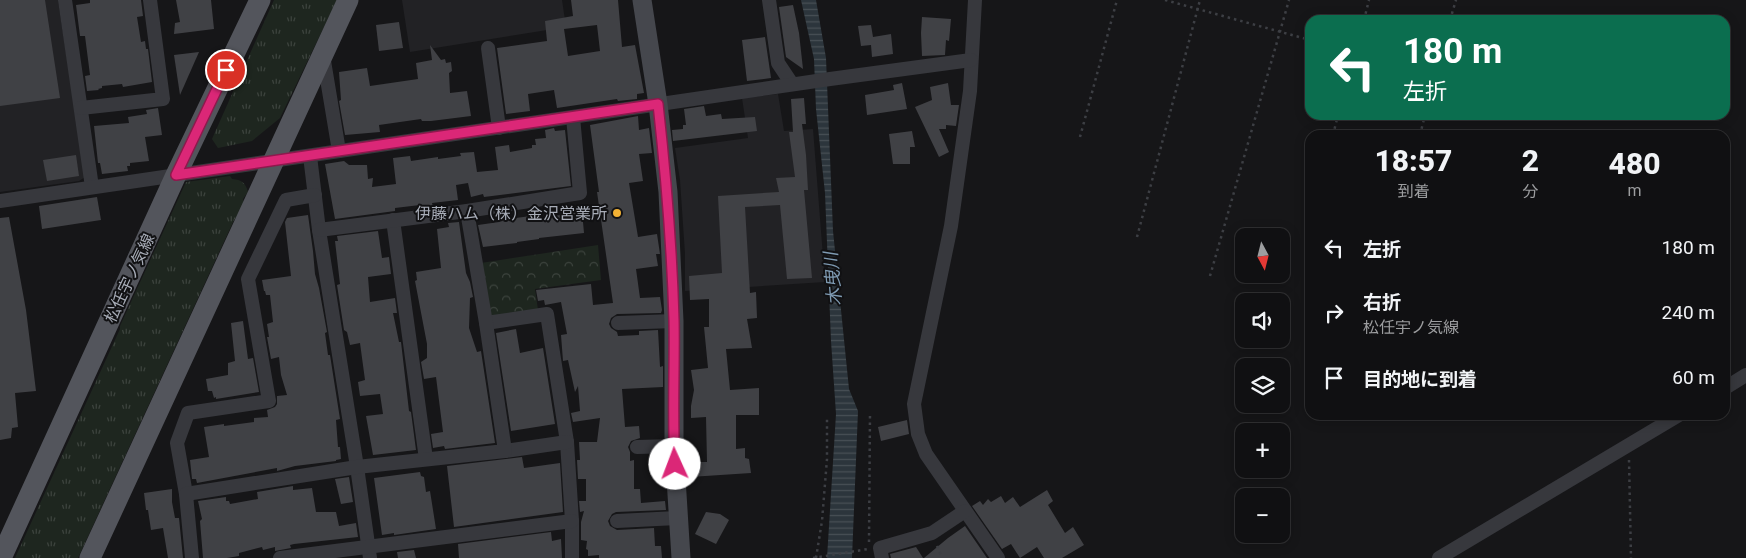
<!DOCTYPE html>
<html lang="ja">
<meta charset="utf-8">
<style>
:root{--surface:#101012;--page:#19191b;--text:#f1f3f6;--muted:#9c9d9f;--line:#303032}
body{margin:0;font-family:Roboto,"Noto Sans JP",sans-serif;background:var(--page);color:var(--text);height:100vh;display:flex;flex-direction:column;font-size:19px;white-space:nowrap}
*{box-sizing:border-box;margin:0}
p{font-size:16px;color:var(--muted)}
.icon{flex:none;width:28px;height:28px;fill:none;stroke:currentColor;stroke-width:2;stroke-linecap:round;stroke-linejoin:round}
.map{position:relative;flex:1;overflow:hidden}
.side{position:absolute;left:1305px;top:130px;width:425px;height:290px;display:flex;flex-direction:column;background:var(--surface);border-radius:15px;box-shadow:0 2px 12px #0003,0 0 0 1px var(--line)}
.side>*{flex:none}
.guide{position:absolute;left:1305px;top:15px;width:425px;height:105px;border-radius:15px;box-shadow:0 2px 12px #0003,0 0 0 1px var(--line);background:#0b6e4f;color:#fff;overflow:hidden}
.needle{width:32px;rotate:173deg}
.tools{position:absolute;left:1235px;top:228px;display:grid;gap:10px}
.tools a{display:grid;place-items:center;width:55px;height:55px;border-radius:10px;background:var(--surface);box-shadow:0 2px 12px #0003,0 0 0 1px var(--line);font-size:25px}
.pin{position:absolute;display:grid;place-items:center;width:42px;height:42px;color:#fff;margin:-21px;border:2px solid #fff;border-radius:50%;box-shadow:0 1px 5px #0007}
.me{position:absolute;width:55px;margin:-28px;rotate:358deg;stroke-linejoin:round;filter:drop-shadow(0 0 4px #0008)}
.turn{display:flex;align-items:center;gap:18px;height:105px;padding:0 15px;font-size:22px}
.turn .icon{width:65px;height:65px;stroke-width:2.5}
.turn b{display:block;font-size:35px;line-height:42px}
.eta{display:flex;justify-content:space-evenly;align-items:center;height:85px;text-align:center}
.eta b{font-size:30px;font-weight:800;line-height:35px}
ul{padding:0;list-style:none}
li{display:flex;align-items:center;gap:15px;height:65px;padding:0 15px}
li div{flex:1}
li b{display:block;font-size:19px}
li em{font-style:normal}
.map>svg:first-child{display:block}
.built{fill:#222225}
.grass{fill:url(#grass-tufts)}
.forest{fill:url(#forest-crowns)}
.water{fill:url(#water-rules)}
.building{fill:#404145;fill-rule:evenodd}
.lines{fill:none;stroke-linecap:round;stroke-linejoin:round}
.path{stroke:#3d3f44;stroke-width:2.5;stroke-dasharray:2.5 4;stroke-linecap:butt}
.street{stroke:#37383d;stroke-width:14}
.secondary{stroke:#45474d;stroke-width:19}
.primary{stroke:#53555c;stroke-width:21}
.route-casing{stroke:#8e194d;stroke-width:12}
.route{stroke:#db2777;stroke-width:9}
.poi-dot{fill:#f2b134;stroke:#111113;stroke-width:2}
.labels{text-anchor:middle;stroke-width:4;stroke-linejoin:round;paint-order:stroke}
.poi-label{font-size:16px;fill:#a8adb8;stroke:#111113;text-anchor:end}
.street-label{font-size:16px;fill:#a8adb8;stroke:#111113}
.water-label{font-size:18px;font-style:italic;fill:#7f9bb3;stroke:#111113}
</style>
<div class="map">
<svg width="1746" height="558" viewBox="0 0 1746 558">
<defs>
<pattern id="grass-tufts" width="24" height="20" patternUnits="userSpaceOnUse" patternTransform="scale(1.25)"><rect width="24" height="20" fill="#1e261f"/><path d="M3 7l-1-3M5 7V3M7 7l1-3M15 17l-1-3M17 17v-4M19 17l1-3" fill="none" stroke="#3c433d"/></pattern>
<pattern id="forest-crowns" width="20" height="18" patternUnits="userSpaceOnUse" patternTransform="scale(1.25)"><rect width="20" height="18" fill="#1e261f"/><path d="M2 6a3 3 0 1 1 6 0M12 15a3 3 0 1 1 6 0" fill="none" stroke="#3c433d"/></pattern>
<pattern id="water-rules" width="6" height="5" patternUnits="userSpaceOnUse" patternTransform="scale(1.25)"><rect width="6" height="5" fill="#2c353c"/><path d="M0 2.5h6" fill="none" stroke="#485056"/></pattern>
</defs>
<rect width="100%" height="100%" fill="#161618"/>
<!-- built -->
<g class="built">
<polygon points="0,0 58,0 85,177 79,181 0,192"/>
<polygon points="402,0 562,0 566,27 410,52"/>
<polygon points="778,94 784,131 813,129 825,282 685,291 685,254 680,180 675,148 748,138 742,98"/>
</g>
<!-- grass -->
<g class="grass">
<polygon points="274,0 337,0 280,118 252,141 218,148 212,139"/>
<path d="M230,176L232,179C242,180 245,182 248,192L243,199L245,207L234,220L78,558H15L120,329V326L186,182Z"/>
</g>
<!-- forest -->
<polygon class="forest" points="598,245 601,280 535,289 538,310 493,316 488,314 481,263"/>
<!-- water -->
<polygon class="water" points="801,0 816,0 826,58 833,231 849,389 858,411 852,558 827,558 836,414 831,341 825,193 816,109 814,59"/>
<!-- building -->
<g class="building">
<polygon points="0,0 45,0 60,98 0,106"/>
<polygon points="90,0 141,0 143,16 137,17 141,42 145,41 146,49 148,49 152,82 123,87 122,84 102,86 102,88 98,89 99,90 87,91 85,76 90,75 85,36 80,36 76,5 90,3"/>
<polygon points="176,0 211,0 214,29 174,34 175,23 180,22"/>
<path d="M571,0H618L622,47L635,45L644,93L637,94V99L618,101L617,99L557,108L554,90L528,94L530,111L506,114L497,48L547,41L545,21L573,16ZM597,25L600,51L568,56L564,29Z"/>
<polygon points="793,5 799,33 803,69 786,57 779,7"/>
<polygon points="922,17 951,19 949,41 946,40 945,55 922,56 921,33"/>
<polygon points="399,22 403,48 379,51 376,25"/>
<polygon points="871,25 873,37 891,34 893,54 872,57 871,45 861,46 858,26"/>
<polygon points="765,37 771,78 747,81 742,40"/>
<polygon points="430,45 441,60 445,59 446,63 451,62 452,71 449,73 450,93 467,91 471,116 431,121 422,121 421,119 379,125 380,132 345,135 339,101 341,100 339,72 367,68 370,86 418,79 416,63 432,60"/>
<polygon points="199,52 180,95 174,55"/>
<polygon points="902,83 907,109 867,115 865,95 894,90 893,85"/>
<polygon points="948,83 951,105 959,105 956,126 946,125 946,129 939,129 949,152 939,157 915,107 932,100 930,87"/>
<polygon points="804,98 806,124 802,124 806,155 808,190 804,190 812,278 787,279 780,205 745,207 750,293 756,292 757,318 747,319 752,348 726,349 730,390 759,388 759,415 736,415 736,449 745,448 745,458 749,459 751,473 690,477 690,462 707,462 706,417 691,418 691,406 694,390 691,370 708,368 704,327 709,327 709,299 690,300 689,276 722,273 718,196 779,192 776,178 795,177 789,132 793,132 791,99"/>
<polygon points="704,106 706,116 721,114 722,119 755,117 757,131 673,141 672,130 683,129 683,125 686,125 684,109"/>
<polygon points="158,108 162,135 145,137 149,161 130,163 130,166 127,166 128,171 102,174 100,163 98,163 94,126 129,123 128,117 147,114 146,110"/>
<polygon points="638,116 639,130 649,128 652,153 639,154 643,181 629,183 638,237 657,234 660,254 656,254 658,266 636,269 640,298 660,297 662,310 661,313 617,314 611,318 609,324 611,328 617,332 618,336 639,335 639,331 658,330 660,367 663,366 663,387 622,389 625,427 639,426 640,438 631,441 628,447 630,452 630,461 634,460 634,489 640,489 641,503 665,501 666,510 616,512 612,514 608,521 610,526 617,530 654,528 655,546 661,546 662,558 599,558 599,555 588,556 588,550 586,549 587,541 581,540 581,522 584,511 580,512 579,501 586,501 586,479 578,479 577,460 580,460 579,442 597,442 600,418 573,422 571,413 580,411 578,386 575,392 568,360 563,361 561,335 567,334 561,302 545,305 544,300 538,301 536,290 591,284 593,305 613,303 597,192 599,192 590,125"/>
<polygon points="554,128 555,131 565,130 571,186 484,197 483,194 471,197 468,183 456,185 458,200 432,203 433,207 421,208 420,205 395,208 395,211 335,219 325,164 344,161 349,165 367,165 368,179 373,178 372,187 396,184 393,158 410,156 411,161 438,157 438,159 461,156 460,153 474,152 477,172 498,170 495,147 509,145 510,152 532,148 532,145 536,145 535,139 546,138 545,130"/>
<polygon points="912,131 915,147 910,147 910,164 893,164 889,134"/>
<polygon points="76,155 79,176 47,181 43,160"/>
<polygon points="97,197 101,220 42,229 39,206"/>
<polygon points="582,211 584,233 539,238 539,239 517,242 517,243 483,247 478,225 499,222 499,220 531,216 532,218 536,217 536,220 560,215 560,214"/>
<polygon points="308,215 313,251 315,274 319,288 327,332 325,333 328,355 330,355 340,419 336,420 338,447 340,447 341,459 336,460 336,461 295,466 277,471 277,468 197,483 196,479 192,479 190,460 209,457 204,427 224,424 224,426 254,422 254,418 268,417 267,410 275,407 277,404 277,396 287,395 281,375 279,357 271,359 267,337 269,337 267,324 273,322 270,295 266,295 265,291 264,291 262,280 291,276 285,222 287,218"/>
<polygon points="9,217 26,310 36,391 15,393 18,427 12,428 11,438 0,440 0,218"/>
<polygon points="459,222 466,273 470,282 473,297 470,298 469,328 477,352 481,351 495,443 445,449 444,446 433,448 431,434 443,432 436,377 424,379 421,362 427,358 427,344 415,281 417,280 416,272 441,268 437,229 449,227 448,223"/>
<polygon points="378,231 382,258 389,257 391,274 368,277 370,302 395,298 397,313 393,313 399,342 401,342 409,411 411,412 416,450 373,455 366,416 383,414 380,394 360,396 358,382 365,380 360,343 350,345 347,332 344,330 337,285 340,284 335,241 338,241 337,236"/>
<polygon points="243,321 248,359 253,358 259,392 216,399 216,397 214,398 212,391 208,391 206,379 228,375 228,363 235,361 231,323"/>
<polygon points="516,329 520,353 543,348 555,424 511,431 496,333"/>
<polygon points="907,420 909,434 881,441 878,427"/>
<polygon points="522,457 524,468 560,463 563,512 454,527 447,466"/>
<polygon points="420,472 421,476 424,477 426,492 430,491 436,529 394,535 394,533 382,535 374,478"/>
<polygon points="349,477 353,502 341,504 335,479"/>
<polygon points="293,486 293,490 312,488 316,512 336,512 339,526 356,523 358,537 294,544 290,545 291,548 275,551 275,547 263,550 262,547 239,553 239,556 227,558 203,558 200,521 202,519 198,501 226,497 226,501 229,501 230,504 258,499 257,492"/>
<polygon points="172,489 172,502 175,518 179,518 183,558 168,558 163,528 151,530 148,510 146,510 144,493"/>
<polygon points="1047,490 1053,501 1048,505 1065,533 1073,527 1084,545 1062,558 1044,558 1037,547 1020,558 1011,544 1002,549 972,506 980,501 983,505 988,499 991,502 1001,496 1005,503 1013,497 1020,507"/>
<polygon points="706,512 720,514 729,520 716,544 695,534"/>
<polygon points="965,526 987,558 924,558 948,538"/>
<polygon points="551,532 552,541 561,539 562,558 459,558 458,544"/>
<polygon points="916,547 923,558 891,558 890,554"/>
<polygon points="414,550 416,558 398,558 397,552"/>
</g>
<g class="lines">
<!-- path -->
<g class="path">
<polyline points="1165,0 1310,40"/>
<polyline points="1364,20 1369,0"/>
<polyline points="1450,20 1456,0"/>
<polyline points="1333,135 1338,115"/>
<polyline points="1420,135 1425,115"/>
<polyline points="1080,137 1117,0"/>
<polyline points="1137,237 1200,0"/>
<polyline points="1210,276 1289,0"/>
<polyline points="1629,460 1631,558"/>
<polyline points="869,542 870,413"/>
<polyline points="937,546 942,558"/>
<polyline points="813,558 868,549"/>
<polyline points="816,558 822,521 827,459 827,418"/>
</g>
<!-- street -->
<g class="street">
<polyline points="65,0 92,187"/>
<polyline points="769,0 778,63 792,84"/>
<polyline points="975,0 970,91 951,226 914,404 918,434 926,454 998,558"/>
<polyline points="488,48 499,128"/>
<polyline points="323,55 339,151"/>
<polyline points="81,108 163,99 150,0"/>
<polyline points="310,156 319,230 357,467 370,558"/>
<polyline points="0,201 830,79 971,60"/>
<polyline points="393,220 426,459"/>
<polyline points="319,230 467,211 580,193 573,117"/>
<polyline points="486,323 547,314 567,442 572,521 572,558"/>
<polyline points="618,323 674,321"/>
<polyline points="1725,388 1746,375"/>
<polyline points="637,447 674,446"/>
<polyline points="505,451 567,442"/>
<polyline points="186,494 177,443 188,413 269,401 248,279 286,200 315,195"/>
<polyline points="617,521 677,518"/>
<polyline points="192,558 186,494 357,467 505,451 486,323 467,211"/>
<polyline points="280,558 572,521"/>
<polyline points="882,558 880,548 932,533 965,511"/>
<polyline points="1439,558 1679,415"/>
</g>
<!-- secondary -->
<polyline class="secondary" points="642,0 658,104 668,192 674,321 674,446 681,558"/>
<!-- primary -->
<g class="primary">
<polyline points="1,558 176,175 260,0"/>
<polyline points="90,558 348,0"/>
</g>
</g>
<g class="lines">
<defs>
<path id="route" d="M226,70L176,175L658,104C666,176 672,248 674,320C675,368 672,416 675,464"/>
</defs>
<!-- route casing -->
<use href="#route" class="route-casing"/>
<!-- route -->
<use href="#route" class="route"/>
</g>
<!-- markers -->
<circle class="poi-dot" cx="617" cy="213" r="5"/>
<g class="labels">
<!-- poi labels -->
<g class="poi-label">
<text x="607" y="219">伊藤ハム（株）金沢営業所</text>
</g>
<!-- street labels -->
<g class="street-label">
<text transform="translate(129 278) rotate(-65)" y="6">松任宇ノ気線</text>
</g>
<!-- water labels -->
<g class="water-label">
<text transform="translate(833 279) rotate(-95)" y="6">木曳川</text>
</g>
</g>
</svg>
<div class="tools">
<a><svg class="needle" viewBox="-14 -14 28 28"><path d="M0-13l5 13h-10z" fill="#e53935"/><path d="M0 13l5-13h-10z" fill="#9c9d9f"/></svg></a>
<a><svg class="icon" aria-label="sound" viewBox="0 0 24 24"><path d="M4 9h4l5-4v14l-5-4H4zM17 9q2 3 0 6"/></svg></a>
<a><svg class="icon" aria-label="layers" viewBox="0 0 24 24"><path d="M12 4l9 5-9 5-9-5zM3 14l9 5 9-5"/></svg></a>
<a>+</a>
<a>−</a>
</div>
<div class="pin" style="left:226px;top:70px;background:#d93025"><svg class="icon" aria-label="arrive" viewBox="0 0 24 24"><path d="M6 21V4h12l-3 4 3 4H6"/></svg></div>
<svg class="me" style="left:675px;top:464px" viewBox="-20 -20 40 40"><circle r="19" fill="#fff"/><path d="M0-13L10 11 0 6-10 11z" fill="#db2777"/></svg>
<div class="guide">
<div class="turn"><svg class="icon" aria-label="left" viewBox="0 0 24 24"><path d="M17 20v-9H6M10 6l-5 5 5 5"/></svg><div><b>180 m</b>左折</div></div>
</div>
<section class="side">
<div class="eta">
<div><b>18:57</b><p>到着</p></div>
<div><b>2</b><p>分</p></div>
<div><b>480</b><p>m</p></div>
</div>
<ul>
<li><svg class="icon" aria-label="left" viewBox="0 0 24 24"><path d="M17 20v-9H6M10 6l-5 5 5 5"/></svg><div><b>左折</b></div><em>180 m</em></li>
<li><svg class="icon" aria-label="right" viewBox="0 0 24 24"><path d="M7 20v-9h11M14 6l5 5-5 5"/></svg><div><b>右折</b><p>松任宇ノ気線</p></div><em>240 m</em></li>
<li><svg class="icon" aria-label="arrive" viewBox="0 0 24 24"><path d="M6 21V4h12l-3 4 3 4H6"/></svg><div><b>目的地に到着</b></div><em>60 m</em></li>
</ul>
</section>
</div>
